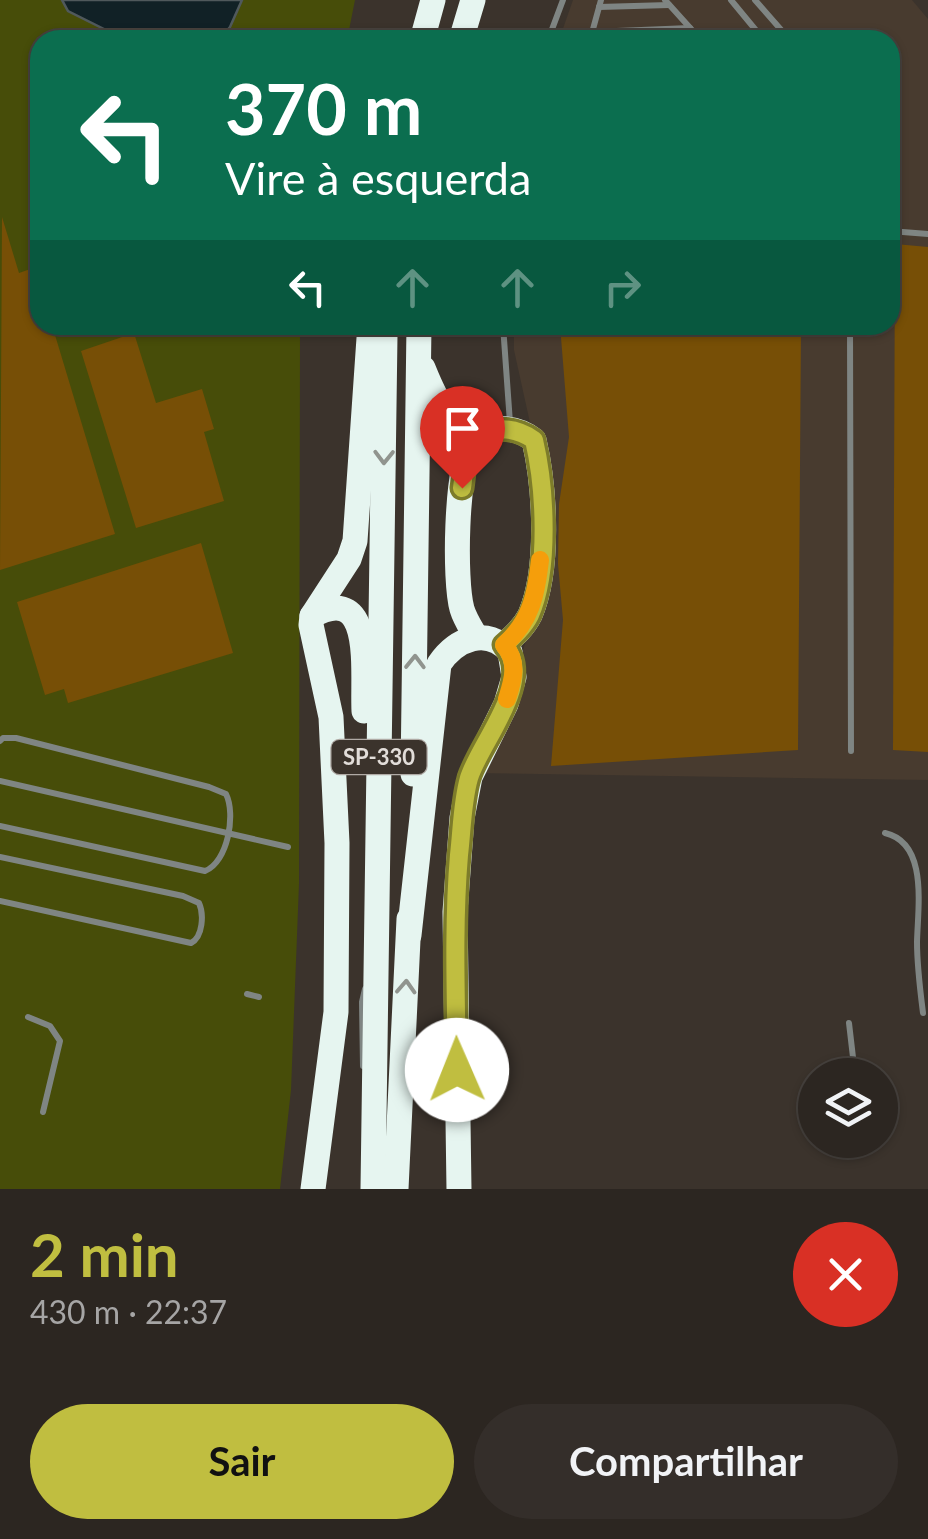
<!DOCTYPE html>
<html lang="pt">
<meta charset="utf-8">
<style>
:root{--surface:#2c2621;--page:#342e2a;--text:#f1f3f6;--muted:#a6a5a5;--line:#48433f;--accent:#c0be40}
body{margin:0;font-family:Lato,sans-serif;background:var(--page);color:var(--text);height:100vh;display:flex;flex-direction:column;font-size:38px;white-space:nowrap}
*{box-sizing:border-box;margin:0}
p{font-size:32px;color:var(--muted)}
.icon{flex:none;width:55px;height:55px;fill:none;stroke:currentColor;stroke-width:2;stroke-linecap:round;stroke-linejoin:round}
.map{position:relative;height:1189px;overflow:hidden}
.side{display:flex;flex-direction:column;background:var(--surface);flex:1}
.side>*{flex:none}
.guide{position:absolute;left:30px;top:30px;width:870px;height:305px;border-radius:30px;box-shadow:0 2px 8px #0004,0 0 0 2px var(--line);background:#0b6e4f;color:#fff;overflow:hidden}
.buttons{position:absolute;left:798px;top:1058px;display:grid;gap:20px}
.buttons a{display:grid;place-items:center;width:100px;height:100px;border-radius:50%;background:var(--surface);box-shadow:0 2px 8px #0004,0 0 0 2px var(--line);font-size:50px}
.pin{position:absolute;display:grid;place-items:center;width:85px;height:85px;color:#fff;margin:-102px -42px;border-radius:50% 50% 50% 0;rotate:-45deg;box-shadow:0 0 10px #0007}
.pin .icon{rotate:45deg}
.me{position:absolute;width:110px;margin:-55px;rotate:359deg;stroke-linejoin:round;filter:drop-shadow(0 0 8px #0008)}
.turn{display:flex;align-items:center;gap:35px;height:210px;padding:0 30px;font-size:45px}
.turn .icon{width:130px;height:130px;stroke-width:2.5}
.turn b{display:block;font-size:70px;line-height:85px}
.lanes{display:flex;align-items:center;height:95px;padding:0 30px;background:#0003;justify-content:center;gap:50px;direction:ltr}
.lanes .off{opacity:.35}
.round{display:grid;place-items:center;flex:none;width:105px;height:105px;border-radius:52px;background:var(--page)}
.overview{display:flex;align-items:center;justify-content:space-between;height:170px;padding:0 30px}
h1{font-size:60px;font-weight:700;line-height:75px;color:var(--accent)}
.button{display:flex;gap:20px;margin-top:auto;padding:20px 30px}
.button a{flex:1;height:115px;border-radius:60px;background:var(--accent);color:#111;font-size:40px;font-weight:700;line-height:115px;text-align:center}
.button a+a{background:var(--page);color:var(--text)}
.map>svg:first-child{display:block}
.built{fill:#483b2f}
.green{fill:#474d09}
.water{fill:#112126;stroke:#50595c;stroke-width:2.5}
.building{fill:#774f06}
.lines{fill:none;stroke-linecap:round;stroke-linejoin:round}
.service{stroke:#7f8583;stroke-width:6}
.motorway{stroke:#e6f5f0;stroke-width:25}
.oneway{stroke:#90948e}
.route-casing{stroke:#7d7c2a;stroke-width:25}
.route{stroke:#c0be40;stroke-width:18}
.slow{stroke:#f59e0b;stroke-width:18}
.labels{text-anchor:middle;stroke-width:8;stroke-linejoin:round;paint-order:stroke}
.shield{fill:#3b332c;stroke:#b0aaa5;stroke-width:2.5}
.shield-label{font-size:22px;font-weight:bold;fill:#e2ddd9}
</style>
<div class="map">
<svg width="928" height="1189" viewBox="0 0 928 1189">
<rect width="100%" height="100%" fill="#3b332c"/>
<!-- built -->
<polygon class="built" points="573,0 912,0 928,19 928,780 473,773 507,704 541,590 534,441 514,350 514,325 890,325 890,40 559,40"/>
<!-- green -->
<polygon class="green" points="0,0 355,0 347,40 40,40 40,325 300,325 299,884 291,1090 280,1189 0,1189"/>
<!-- water -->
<polygon class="water" points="62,0 242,0 230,27 219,40 126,40 68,11"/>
<!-- building -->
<g class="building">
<polygon points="2,217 19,273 36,267 40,281 40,325 52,325 115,534 0,570"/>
<polygon points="895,244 928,247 928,752 893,750"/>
<polygon points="560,325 801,325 798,750 551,766 563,620 558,564 559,504 569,437"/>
<polygon points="134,333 156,403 202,389 214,429 204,432 224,501 136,528 81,351"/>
<polygon points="201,543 233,653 68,703 64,689 45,695 17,602"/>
</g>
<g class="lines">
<!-- service -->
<g class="service">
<polyline points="665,0 701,40"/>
<polyline points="731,0 764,40"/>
<polyline points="755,0 790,40"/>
<polyline points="599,7 669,5"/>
<polyline points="592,32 690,28"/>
<polyline points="548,40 563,0"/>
<polyline points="590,40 601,0"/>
<polyline points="738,40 755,30"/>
<polyline points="890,231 928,234"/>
<polyline points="503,325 510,423"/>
<polyline points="850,325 851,751"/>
<path d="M0,741L3,738H16L209,787L226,794C236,814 228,862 205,871L0,826"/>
<polyline points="0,781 288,847"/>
<path d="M885,833C928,843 918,905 917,942C917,966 920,989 923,1013"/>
<path d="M0,857L183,896L199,903C204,914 203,937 191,943L0,901"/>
<polyline points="247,994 259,997"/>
<polyline points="28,1017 50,1026 60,1041 43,1112"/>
<polyline points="849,1023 854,1066"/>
<polyline points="363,1066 362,1002 365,989"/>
</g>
<!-- motorway -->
<g class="motorway">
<polyline points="422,40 433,0"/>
<polyline points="461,40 473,0"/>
<path d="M423,368C436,400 446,426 483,434"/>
<path d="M312,616C375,581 362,672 364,711"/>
<path d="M476,637C471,628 465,619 462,609C454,580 456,471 471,445C485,422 516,426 534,440C545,487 550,569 530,615C524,627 514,636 504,645"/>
<polyline points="413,774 419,325"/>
<path d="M409,935L439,664C456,639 487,626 510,652L514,677L506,704L470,777L462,818L455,912L459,1189"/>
<polyline points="313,1189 336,1012 337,843 331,717 311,625 312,616 349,559 355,541 369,338 373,325"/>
<polyline points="373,1189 385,335"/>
<polyline points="396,1189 409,919"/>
</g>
</g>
<!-- one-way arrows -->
<defs><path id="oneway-chevron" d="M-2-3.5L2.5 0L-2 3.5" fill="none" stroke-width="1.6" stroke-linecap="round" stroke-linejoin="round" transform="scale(2.5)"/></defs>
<g class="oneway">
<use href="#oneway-chevron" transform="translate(384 457) rotate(91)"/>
<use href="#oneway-chevron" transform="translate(415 662) rotate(-89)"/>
<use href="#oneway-chevron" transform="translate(406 987) rotate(-87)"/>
</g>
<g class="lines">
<defs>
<path id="route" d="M457,1070C456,998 453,926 459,855C462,830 462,803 469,778C480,742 536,681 504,645C514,636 524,627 530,615C550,569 545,487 534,440C514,426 482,423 470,448C464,460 464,475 462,488"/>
</defs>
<!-- route casing -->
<use href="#route" class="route-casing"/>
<!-- route -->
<use href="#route" class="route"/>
<!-- slow -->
<path class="slow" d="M507,699C513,680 519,662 504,645C531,621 536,595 540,560"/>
</g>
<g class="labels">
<!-- shield labels -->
<rect class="shield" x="331.5" y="740" width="95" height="34" rx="8"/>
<g class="shield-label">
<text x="379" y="765">SP-330</text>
</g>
</g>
</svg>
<div class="buttons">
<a><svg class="icon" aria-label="layers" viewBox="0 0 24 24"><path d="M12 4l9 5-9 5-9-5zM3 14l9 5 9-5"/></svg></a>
</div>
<div class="pin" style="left:462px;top:488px;background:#d93025"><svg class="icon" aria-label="arrive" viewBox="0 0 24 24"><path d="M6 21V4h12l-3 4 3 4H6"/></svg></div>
<svg class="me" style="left:457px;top:1070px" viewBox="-20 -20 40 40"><circle r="19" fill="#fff"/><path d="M0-13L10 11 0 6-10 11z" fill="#c0be40"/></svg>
<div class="guide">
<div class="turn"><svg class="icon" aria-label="left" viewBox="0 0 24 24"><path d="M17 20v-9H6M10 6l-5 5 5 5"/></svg><div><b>370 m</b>Vire à esquerda</div></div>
<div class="lanes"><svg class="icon" aria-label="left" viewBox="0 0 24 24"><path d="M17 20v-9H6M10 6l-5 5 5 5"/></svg><svg class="icon off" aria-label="ahead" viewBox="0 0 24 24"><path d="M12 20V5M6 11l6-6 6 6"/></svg><svg class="icon off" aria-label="ahead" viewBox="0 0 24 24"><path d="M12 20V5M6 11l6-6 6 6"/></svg><svg class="icon off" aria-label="right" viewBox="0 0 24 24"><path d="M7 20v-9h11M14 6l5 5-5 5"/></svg></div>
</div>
</div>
<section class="side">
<div class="overview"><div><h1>2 min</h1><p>430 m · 22:37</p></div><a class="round" style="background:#d93025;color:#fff"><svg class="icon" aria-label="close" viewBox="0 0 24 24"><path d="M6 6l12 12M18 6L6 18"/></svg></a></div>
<div class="button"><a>Sair</a><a>Compartilhar</a></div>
</section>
